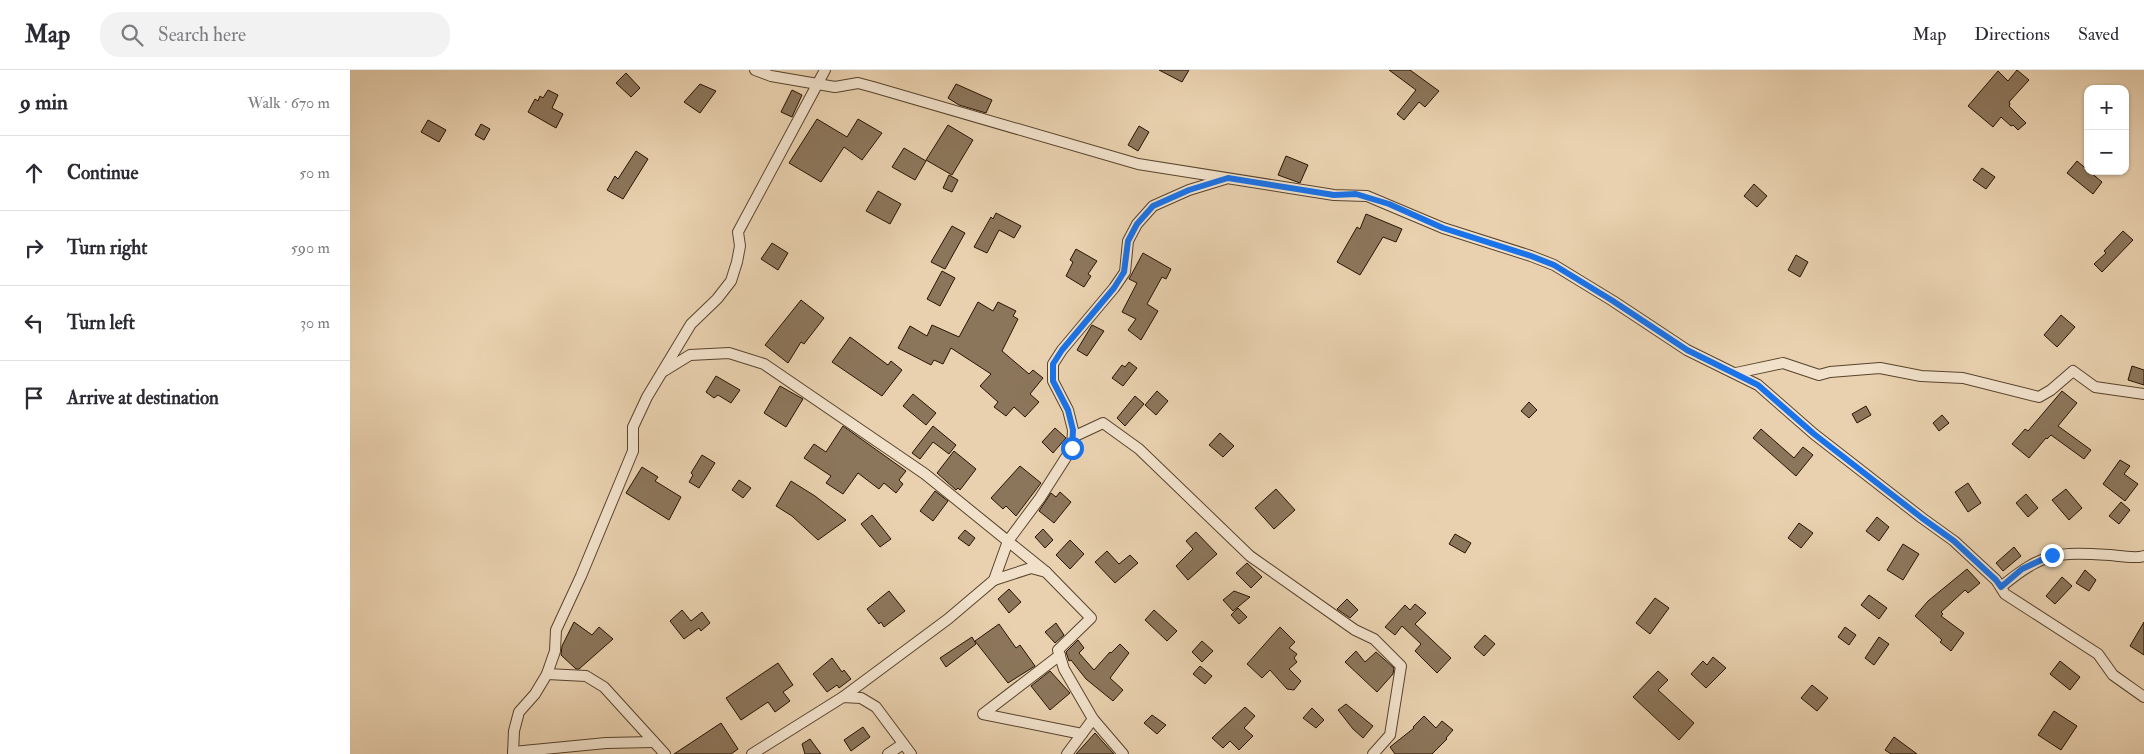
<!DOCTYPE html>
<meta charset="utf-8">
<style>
:root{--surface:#fff;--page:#f2f2f3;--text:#2b2b33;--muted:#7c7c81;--line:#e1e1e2}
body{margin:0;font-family:"IM FELL Double Pica",serif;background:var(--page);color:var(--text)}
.controls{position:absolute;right:15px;top:15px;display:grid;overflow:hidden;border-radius:10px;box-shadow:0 1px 4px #0004}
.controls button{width:45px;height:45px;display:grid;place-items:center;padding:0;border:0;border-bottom:1px solid var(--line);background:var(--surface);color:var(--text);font:25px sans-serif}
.stop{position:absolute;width:15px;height:15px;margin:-11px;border:4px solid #1a73e8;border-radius:50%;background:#fff}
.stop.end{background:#1a73e8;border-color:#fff;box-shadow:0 1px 5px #0008}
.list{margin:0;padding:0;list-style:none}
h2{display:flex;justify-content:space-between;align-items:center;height:65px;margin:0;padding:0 20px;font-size:21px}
h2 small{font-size:16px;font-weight:400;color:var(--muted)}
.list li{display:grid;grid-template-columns:32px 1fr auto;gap:15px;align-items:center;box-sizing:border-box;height:75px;padding:0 20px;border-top:1px solid var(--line)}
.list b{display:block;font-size:19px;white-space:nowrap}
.list em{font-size:16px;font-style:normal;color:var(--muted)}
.icon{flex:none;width:28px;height:28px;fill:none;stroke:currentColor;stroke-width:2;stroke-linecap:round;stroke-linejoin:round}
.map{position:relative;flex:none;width:1794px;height:684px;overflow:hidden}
header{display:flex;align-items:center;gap:30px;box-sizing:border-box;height:70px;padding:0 25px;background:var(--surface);border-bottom:1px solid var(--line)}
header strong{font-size:24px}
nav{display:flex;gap:28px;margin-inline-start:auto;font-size:18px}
.search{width:350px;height:45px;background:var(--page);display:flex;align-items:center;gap:12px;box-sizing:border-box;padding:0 18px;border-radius:20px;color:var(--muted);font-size:19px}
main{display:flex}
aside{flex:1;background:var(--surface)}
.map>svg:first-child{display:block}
.building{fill:#8c765b;stroke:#271401}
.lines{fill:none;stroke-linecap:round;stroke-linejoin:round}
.minor-casing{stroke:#58432c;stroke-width:12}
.minor{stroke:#f1e1cb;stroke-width:10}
.route{stroke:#1a73e8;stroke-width:6}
</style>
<header>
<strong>Map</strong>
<div class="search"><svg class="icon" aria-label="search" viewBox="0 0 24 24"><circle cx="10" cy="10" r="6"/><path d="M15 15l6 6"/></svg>Search here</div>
<nav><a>Map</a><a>Directions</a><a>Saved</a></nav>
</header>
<main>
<aside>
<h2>9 min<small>Walk · 670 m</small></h2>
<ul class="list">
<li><svg class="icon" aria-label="ahead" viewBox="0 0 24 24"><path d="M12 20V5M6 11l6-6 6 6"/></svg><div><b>Continue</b></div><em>50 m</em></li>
<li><svg class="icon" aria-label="right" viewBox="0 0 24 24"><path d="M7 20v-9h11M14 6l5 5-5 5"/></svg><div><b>Turn right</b></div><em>590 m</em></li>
<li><svg class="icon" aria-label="left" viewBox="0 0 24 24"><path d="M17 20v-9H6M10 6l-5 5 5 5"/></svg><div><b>Turn left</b></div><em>30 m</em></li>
<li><svg class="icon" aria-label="arrive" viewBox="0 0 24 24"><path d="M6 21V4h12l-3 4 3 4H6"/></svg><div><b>Arrive at destination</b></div></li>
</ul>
</aside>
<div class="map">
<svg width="1794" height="684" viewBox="0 0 1794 684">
<rect width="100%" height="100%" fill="#e9d1af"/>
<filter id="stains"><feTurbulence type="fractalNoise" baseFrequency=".004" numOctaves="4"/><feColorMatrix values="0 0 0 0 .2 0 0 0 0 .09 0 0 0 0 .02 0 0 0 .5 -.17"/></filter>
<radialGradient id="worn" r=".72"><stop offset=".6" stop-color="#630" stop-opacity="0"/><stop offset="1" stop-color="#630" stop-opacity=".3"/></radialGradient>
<!-- building -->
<g class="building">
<polygon points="809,0 839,0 832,12"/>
<polygon points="1039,0 1060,0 1089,21 1075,37 1069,32 1054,50 1047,44 1066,20"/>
<polygon points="1667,0 1679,10 1659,32 1660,34 1659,36 1676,53 1668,60 1663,55 1661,56 1651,47 1643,57 1618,36 1648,1 1658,11"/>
<polygon points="276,3 290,18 281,27 266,13"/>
<polygon points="350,14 366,21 350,43 334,32"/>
<polygon points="606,14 642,30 636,43 609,35 598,28"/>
<polygon points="198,20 208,25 202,38 213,44 206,58 178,42 185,29 188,31 190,26 193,28"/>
<polygon points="442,20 452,25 442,47 431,42"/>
<polygon points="467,49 497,67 508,49 532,63 512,90 494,77 471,112 439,93"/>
<polygon points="78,50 96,60 89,72 71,62"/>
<polygon points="131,54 140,59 134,70 125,65"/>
<polygon points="598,55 623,70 602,105 576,90"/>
<polygon points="789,56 799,62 788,81 778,75"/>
<polygon points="554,78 576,91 565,110 542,97"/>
<polygon points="286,81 298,89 273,129 257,120 265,106 268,109"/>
<polygon points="936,86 958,95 950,113 928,105"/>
<polygon points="1727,91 1752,112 1743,124 1717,103"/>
<polygon points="1632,98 1645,107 1636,119 1623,110"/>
<polygon points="599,105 608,110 602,122 593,118"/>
<polygon points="1404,114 1417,126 1407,137 1394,126"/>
<polygon points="528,121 551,134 540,154 516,141"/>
<polygon points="646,143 671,156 664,168 649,160 637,183 624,177 641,147 643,149"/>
<polygon points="1016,144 1052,159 1046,172 1033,167 1010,205 987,192 1007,157 1010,159"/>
<polygon points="602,156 615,163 595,199 581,192"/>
<polygon points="1773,161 1783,170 1752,202 1744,194 1756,183 1754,181"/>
<polygon points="422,173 438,183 428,200 411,189"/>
<polygon points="726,179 747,191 738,204 741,206 734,217 716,206 723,192 720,190"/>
<polygon points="793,183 821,199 816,209 812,207 797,234 808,241 791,270 778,260 786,249 772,242 787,213 779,209"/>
<polygon points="1446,185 1458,192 1450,207 1438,200"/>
<polygon points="592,201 605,208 590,236 577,229"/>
<polygon points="451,230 474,248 454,274 451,272 438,293 415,275"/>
<polygon points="628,232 643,241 648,232 666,241 663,246 668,249 652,281 679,304 683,300 693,308 680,324 689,332 675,347 664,337 656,346 644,337 648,332 630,316 641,304 601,278 593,294 584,290 581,295 548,278 560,256 577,266 582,255 609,267"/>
<polygon points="1711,245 1725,257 1707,277 1694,265"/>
<polygon points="742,255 754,261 737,286 727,280"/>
<polygon points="500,267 538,295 541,291 552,300 532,326 482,292"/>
<polygon points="779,292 787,298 773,316 762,308 772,295 775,297"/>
<polygon points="1782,296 1794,300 1794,315 1778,310"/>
<polygon points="366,306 390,320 381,333 368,325 364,328 356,322"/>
<polygon points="430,316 453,329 436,357 414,343"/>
<polygon points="807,321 818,331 806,345 795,335"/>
<polygon points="1712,321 1727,333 1708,356 1741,380 1734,389 1701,365 1697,369 1696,368 1679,388 1662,374 1675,359 1678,361"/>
<polygon points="563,324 586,343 576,355 553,336"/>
<polygon points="785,326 794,334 775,356 767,348"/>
<polygon points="1179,332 1187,340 1179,348 1171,341"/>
<polygon points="1516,336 1521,345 1507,353 1502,344"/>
<polygon points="1592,345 1599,353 1589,361 1583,353"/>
<polygon points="493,356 556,401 549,410 553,414 546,423 534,413 529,419 508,403 493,424 476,413 481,406 454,388 464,374 476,382"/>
<polygon points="583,356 606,375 599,384 583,372 570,389 562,383"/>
<polygon points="705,358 716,368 703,383 692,372"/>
<polygon points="1411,359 1444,388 1453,377 1463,385 1446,406 1403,368"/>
<polygon points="870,363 884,376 873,387 859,375"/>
<polygon points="604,381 626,399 610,420 608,418 606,420 587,403"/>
<polygon points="352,385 365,393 349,418 339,412 343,405 341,403"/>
<polygon points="1770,390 1780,396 1774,404 1788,414 1775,431 1753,414"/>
<polygon points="670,396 691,413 666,446 656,436 653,439 641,428"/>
<polygon points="292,397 308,407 305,411 331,427 319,450 276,423"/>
<polygon points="389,410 401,418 393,428 382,420"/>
<polygon points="441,411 465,426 496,450 468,470 442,446 426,436"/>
<polygon points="1618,413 1631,433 1618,442 1605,422"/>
<polygon points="926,419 945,440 924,459 905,438"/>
<polygon points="1716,419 1732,438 1719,450 1702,430"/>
<polygon points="585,421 598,431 583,451 570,441"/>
<polygon points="710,422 721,432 704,453 689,441 701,423 706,427"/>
<polygon points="1676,424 1688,438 1678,447 1666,433"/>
<polygon points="1771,432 1780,440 1769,454 1759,446"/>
<polygon points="522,445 541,469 530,477 511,454"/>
<polygon points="1527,447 1539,457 1529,471 1516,461"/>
<polygon points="1449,453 1463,463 1451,478 1438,468"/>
<polygon points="693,459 703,470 695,478 685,467"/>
<polygon points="615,460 625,468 619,476 608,468"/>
<polygon points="846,462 867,484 838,510 826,496 843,479 836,471"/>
<polygon points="1105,464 1121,473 1115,483 1099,474"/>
<polygon points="720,470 734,484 720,499 706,485"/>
<polygon points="1553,474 1569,484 1553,510 1537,500"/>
<polygon points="1664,477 1671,486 1653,501 1646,493"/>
<polygon points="757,481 769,494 780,485 788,493 765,513 745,492"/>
<polygon points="897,493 912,507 901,518 886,503"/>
<polygon points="1617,499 1630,513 1618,523 1615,520 1591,542 1593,544 1591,546 1614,563 1601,581 1590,572 1592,570 1565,546 1578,531"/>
<polygon points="1735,500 1746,510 1739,521 1726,513"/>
<polygon points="1712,507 1722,516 1705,534 1696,526"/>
<polygon points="659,519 671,532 659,543 648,529"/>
<polygon points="539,521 555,541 534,557 531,552 529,554 517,539"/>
<polygon points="884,521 900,527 883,541 873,530"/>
<polygon points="1519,525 1537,538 1529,549 1511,535"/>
<polygon points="1305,528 1319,538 1300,564 1286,553"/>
<polygon points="997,529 1008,540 1000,548 987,539"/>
<polygon points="1065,534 1076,543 1065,554 1101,588 1087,603 1065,581 1071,574 1052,556 1045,565 1035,557 1055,535 1060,540"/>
<polygon points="888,538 897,547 889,554 881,545"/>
<polygon points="332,540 341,551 352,542 360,553 351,561 349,558 334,569 320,551"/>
<polygon points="804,540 827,561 817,571 795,550"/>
<polygon points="224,552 242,565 249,557 263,569 229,599 226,599 211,585 212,576"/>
<polygon points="1794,552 1794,585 1780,576"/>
<polygon points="706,553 714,565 705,573 695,562"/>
<polygon points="649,554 666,578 670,575 685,596 658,613 625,571"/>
<polygon points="930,557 945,572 939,578 947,584 944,588 947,592 939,599 951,611 944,620 937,619 920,600 912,608 897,594"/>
<polygon points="1495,557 1506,565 1499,575 1488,567"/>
<polygon points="1135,565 1145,574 1134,586 1124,577"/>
<polygon points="622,567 626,574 596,597 590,588"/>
<polygon points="1529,567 1539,574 1524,595 1515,588"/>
<polygon points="728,570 734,578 729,583 744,600 760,582 761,583 770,574 779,583 760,608 773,620 763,631 736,609 721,590 719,591 716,582"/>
<polygon points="852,571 863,581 852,592 842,582"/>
<polygon points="1006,581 1015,592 1026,582 1044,598 1043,604 1027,622 995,592"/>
<polygon points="1363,587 1376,598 1356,618 1341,604 1353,591 1357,595"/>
<polygon points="482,588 492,602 494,600 501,609 489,618 487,615 477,622 463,604"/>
<polygon points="1710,591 1730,607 1720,620 1700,604"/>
<polygon points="428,593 443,615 433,622 440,631 425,642 418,632 391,650 376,628"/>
<polygon points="850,596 862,606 855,614 843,604"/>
<polygon points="700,601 720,623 700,640 681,616"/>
<polygon points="1308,601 1318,610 1308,620 1344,653 1329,670 1283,627"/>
<polygon points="1462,615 1478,628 1467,641 1451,628"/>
<polygon points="996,634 1023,656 1013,668 1003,659 988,640"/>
<polygon points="895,637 905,646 894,658 903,666 889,680 880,671 873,678 862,668"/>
<polygon points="962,638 974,650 966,658 953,648"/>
<polygon points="1704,641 1727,656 1711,680 1688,665"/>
<polygon points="802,645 816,655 807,664 794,653"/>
<polygon points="1074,646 1086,658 1092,651 1103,660 1096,668 1097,669 1082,684 1045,684 1040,677 1064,658 1063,657"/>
<polygon points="371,653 388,679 381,684 324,684"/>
<polygon points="513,657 520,667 501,681 494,670"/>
<polygon points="745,663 753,672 764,684 726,684"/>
<polygon points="1544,667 1567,684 1541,684 1535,680"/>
<polygon points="460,669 471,684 455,684 452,674"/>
</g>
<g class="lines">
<defs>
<g id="minor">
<polyline points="405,0 421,6 485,17 508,13 523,17 788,94 984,125 1017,126 1093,158 1181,186 1204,195 1263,231 1337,280 1408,315 1464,364 1572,448 1604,471 1646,510 1655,524 1748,584 1763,605 1794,627"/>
<polyline points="314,301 340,285 379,283 414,294 575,404 696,502"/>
<polyline points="1386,303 1433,293 1469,305 1480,302 1530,298 1571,306 1613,308 1689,327 1701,320 1723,301 1745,317 1794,324"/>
<polyline points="723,367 753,353 789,379 900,486 1005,560 1024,569 1051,596 1040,665 1023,684"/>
<polyline points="644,510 681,498 696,502 741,548 708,580 714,599 743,649"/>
<path d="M1651 517C1693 482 1707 482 1760 485 1770 486 1786 489 1794 486"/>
<polyline points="710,585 633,644 732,664"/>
<polyline points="197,604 236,606 254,617 315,684"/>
<polyline points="493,627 598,549 644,510 658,471 690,428 722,378 723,360 718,340 703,311 703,294 712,280 764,218 775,202 778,171 787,154 803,136 839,120 875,109"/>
<polyline points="163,682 256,673 304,672"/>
<polyline points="163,684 164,661 169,642 185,624 197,604 205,581 206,560 231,506 283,381 283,357 297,327 341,254 367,229 381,211 387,192 390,176 388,162 475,0"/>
<polyline points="402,684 493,627 511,628 526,637 561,684"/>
<polyline points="538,684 553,674"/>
<polyline points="717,684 743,649 773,684"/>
</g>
</defs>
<!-- minor casing -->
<use href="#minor" class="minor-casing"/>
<!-- minor -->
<use href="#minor" class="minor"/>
</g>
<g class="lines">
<!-- route -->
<polyline class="route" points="722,378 723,360 718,340 703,311 703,294 712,280 764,218 774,202 778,171 787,154 803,136 839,120 878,108 984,125 1006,124 1039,134 1093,158 1181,186 1204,195 1263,231 1337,280 1408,315 1464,364 1572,448 1604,471 1646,510 1651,517 1672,499 1702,485"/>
</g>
<rect width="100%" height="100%" filter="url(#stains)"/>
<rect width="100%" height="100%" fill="url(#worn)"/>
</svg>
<div class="controls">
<button>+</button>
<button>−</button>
</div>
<div class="stop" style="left:722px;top:378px"></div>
<div class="stop end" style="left:1702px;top:485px"></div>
</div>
</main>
